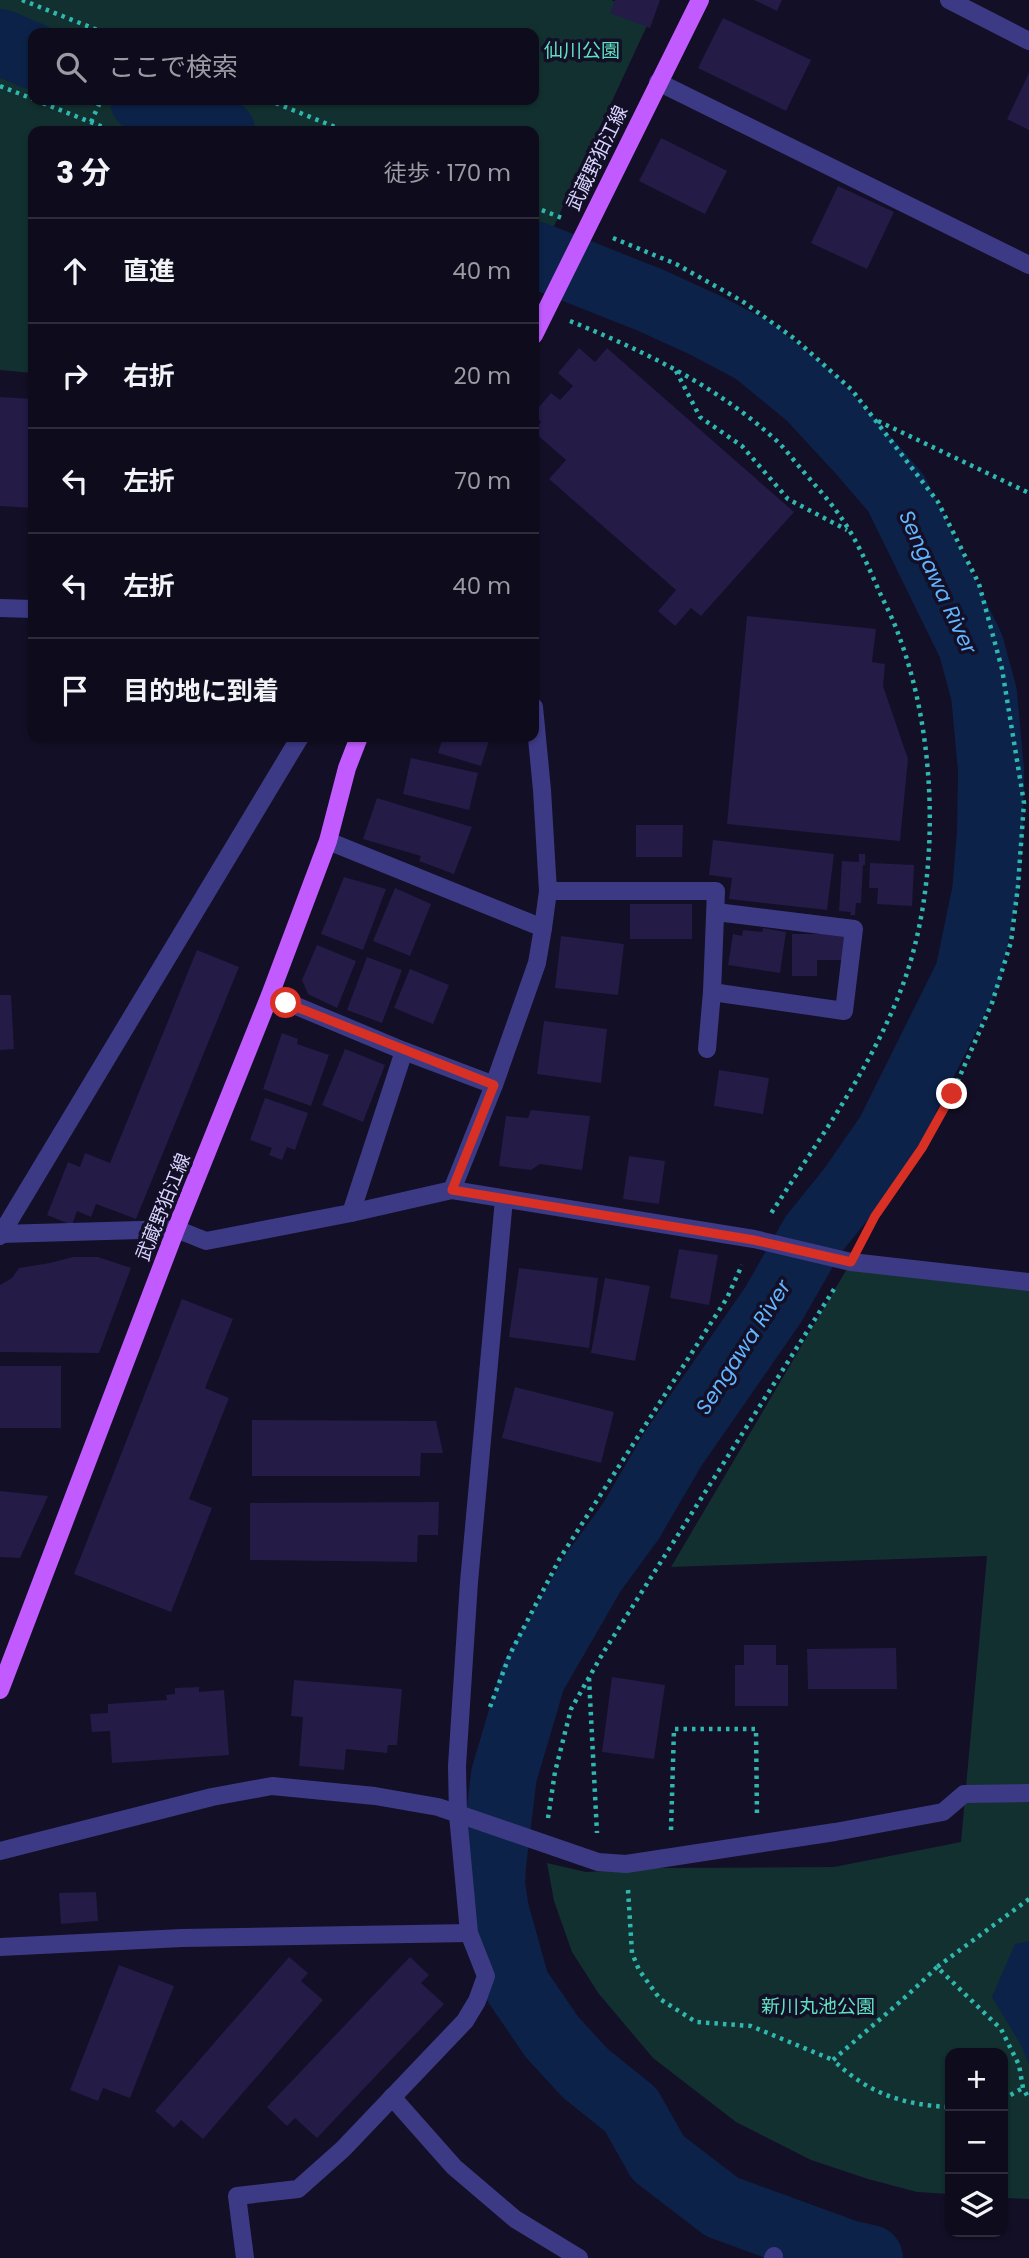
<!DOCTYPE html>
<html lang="ja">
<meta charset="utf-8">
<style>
:root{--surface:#0e0b1c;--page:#1c1929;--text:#f1f3f6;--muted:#9b9ba3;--line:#2e2b3b}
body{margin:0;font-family:Poppins,"Noto Sans JP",sans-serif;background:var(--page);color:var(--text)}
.controls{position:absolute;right:21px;bottom:21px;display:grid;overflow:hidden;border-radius:14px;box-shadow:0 2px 5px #0004}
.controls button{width:63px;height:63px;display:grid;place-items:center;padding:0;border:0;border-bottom:2px solid var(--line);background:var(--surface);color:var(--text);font:35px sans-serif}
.stop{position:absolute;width:21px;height:21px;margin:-16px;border:5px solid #d93025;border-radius:50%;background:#fff}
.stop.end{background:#d93025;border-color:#fff;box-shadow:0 2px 7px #0008}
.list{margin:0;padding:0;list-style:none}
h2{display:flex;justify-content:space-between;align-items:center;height:91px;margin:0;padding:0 28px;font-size:30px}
h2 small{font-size:23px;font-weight:400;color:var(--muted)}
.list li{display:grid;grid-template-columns:46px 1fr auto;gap:21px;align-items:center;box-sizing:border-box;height:105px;padding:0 28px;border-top:2px solid var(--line)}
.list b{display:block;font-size:26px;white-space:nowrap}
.list em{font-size:23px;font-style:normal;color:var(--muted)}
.icon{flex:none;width:38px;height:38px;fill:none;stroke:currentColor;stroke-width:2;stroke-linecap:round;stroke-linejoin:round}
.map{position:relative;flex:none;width:1029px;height:2258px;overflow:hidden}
.search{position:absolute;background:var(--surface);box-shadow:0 2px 5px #0004;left:28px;top:28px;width:511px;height:77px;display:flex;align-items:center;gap:18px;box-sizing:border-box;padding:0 24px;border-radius:14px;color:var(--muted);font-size:26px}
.panel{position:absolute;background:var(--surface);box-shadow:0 2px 5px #0004;left:28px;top:126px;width:511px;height:616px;border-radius:14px}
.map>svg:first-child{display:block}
.green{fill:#12302f;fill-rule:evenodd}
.water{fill:#0c2248}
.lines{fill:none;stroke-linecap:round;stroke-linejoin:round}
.river{stroke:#0c2248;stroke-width:66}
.building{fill:#241b47}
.path{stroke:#2fb8b0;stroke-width:4.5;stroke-dasharray:3.5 5;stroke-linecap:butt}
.minor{stroke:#3d3a85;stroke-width:18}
.major{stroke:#c25bff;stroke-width:18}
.route{stroke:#d93025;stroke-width:9}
.labels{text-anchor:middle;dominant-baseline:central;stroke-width:7;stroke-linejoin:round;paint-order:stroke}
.park-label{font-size:19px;fill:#5fe0c0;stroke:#130f26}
.street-label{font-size:19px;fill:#d9d4ff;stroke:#130f26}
.water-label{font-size:21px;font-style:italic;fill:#62b6ff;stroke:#130f26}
</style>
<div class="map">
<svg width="1029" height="2258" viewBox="0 0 1029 2258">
<rect width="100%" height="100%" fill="#130f26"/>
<!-- green -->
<g class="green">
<path d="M0 0H611L652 15 534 269V131H33V373L0 370ZM33 33H534V100H33Z"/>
<polygon points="851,1262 1029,1282 1029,2199 1003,2198 1003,2053 950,2053 950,2194 917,2192 868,2179 811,2160 736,2122 653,2058 599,1994 572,1952 554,1901 547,1863 586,1872 655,1868 834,1867 961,1842 987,1556 671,1567"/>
</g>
<!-- water -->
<polygon class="water" points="1029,1941 1029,2065 1021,2045 992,1997 1015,1944"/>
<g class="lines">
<!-- river -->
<g class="river">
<polyline points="0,42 33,56"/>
<polyline points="143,100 222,131"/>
<polyline points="534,254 650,300 707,326 754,351 810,397 858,449 896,493 971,646 984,694 991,770 990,833 985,892 968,974 889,1133 851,1188 813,1235 773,1305 673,1449 631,1521 593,1573 533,1677 504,1775 493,1865 492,1884 496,1911 517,1986 552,2037 585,2073 631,2110 658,2158 722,2207 848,2253 870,2258"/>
</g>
</g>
<!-- building -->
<g class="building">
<polygon points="615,0 660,0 650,28 610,13"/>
<polygon points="754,0 782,0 777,11"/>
<polygon points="723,18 811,60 786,111 698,68"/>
<polygon points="1029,73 1029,130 1007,119"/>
<polygon points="661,138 727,171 705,214 639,181"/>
<polygon points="838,186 894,212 867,269 811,243"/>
<polygon points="579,348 595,362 607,348 794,512 701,616 691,608 675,626 658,611 676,590 549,479 566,460 534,432 541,422 534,416 534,413 551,393 560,400 573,386 558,373"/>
<polygon points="0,397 33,399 33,508 0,506"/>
<polygon points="747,616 876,629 872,662 885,664 883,686 908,759 900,841 727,824"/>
<polygon points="443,737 490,737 481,766 438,753"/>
<polygon points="411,758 478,773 469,810 403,794"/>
<polygon points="377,798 472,827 454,874 419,861 421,856 363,839"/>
<polygon points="636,825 683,825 682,857 636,857"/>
<polygon points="713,840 834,854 827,910 729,899 732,878 709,875"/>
<polygon points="859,854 865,854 865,865 863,865 861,903 856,903 855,915 850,915 851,912 839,911 842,861 859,862"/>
<polygon points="870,863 914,865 912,906 877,904 878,888 869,888"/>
<polygon points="344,877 386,889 363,950 321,934"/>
<polygon points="395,888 431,904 410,956 373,941"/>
<rect x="630" y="904" width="62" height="35"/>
<polygon points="763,928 786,932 780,973 728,965 733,934 742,936 743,930 762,932"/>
<polygon points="792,934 845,934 844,960 817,960 817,976 792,976"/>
<polygon points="561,936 624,944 618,995 555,988"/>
<polygon points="317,945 356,961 337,1008 308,994 302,980"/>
<polygon points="197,950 239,967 136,1219 96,1204 91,1217 77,1211 72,1225 47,1215 68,1162 80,1167 85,1153 110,1163"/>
<polygon points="367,957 402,970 382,1023 347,1010"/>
<polygon points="410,969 449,985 433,1024 394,1008"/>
<polygon points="0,995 11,995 14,1049 0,1050"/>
<polygon points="544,1021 607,1029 601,1083 537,1074"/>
<polygon points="282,1033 298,1039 297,1044 329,1055 311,1106 263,1089"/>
<polygon points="345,1049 385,1065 363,1122 322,1105"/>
<polygon points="719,1070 769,1078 763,1114 714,1106"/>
<polygon points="265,1098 308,1113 295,1150 287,1147 282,1160 269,1155 272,1148 250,1140"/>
<polygon points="531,1110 590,1116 582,1170 540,1164 531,1170 499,1166 506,1116 528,1118"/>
<polygon points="629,1156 665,1161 659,1204 623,1199"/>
<polygon points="679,1249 718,1255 709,1305 670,1298"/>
<polygon points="73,1257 98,1257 131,1268 99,1353 0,1352 0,1285 12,1278 19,1268 50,1263"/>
<polygon points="519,1268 598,1278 589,1348 509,1337"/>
<polygon points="605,1278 650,1286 635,1361 591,1353"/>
<polygon points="182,1299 233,1319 205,1388 229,1398 189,1499 212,1508 171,1612 74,1574"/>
<rect x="0" y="1366" width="61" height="62"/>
<polygon points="515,1387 614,1412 601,1463 502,1438"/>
<polygon points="252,1420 436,1421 443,1453 421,1453 420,1476 252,1476"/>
<polygon points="0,1491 48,1496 20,1558 0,1557"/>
<polygon points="439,1502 438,1535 418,1535 417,1562 250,1560 250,1503"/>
<polygon points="744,1645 776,1645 776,1665 788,1665 788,1706 735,1706 735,1665 744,1665"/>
<polygon points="896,1648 897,1689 808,1689 807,1649"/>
<polygon points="612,1677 665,1685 654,1759 602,1752"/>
<polygon points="294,1680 402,1689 397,1745 388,1745 387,1753 346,1749 344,1770 299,1766 303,1717 291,1716"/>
<polygon points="199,1687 199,1692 224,1690 229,1755 112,1763 110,1731 92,1732 90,1714 108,1713 108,1704 167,1700 166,1695 175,1694 175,1688"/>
<polygon points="96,1892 98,1921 61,1924 59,1893"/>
<polygon points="289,1957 308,1973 301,1981 323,2000 203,2139 181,2120 174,2128 155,2111"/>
<polygon points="410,1957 429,1975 421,1983 444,2004 317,2138 295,2118 287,2126 267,2107"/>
<polygon points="119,1965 174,1986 130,2098 103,2088 98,2101 70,2090"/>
</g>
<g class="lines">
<!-- path -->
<g class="path">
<polyline points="22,0 105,33"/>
<polyline points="0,86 33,99"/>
<polyline points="35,100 113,131"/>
<polyline points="268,100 345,131"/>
<polyline points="91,122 101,100"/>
<polyline points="534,207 562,218"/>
<polyline points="613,238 676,264 742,301 795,339 852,390 938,502 979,584 1002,669 1024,803 1018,886 1011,942 992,1003 952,1094 922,1148 875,1216 865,1236"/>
<path d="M570 321C644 351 719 387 778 442 787 451 795 462 803 471 814 484 825 496 835 509 854 534 867 563 879 591 886 606 894 621 899 636 938 740 941 883 902 987 871 1069 817 1142 770 1215"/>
<polyline points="676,371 700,417 742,446 788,499 847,530"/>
<polyline points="878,421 1029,493"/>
<polyline points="589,1678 597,1833"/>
<polyline points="490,1707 510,1654 560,1558 727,1298 742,1265"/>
<polyline points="548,1818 555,1772 571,1709 603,1653 836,1286"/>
<polyline points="671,1830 674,1729 756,1729 757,1817"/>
<polyline points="628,1890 632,1953 639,1970 660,1999 696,2022 751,2026 833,2060"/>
<polyline points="1029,1899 937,1967 1001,2029 1019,2065 1023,2088 1029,2099"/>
<path d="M937 1967C904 2000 868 2029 833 2060 868 2093 902 2105 950 2107"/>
<polyline points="1003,2099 1023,2088"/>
</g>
<!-- minor -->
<g class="minor">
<polyline points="949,0 1029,41"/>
<polyline points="658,82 1029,265"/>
<polyline points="0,608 33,609"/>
<polyline points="328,841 543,928"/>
<polyline points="548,891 716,891 712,992 707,1049"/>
<polyline points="712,992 844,1011 854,929 716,912"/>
<polyline points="270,995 404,1051 494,1085"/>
<polyline points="452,1190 494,1085 537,963 543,928 548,891 542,790 534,707"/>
<polyline points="351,1213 404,1051"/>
<polyline points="0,1234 176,1229 206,1241 351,1213 452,1190 754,1239 851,1262 1029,1282"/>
<polyline points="0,1236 300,737"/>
<polyline points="0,1851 212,1797 272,1786 375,1796 438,1807 598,1862 626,1864 835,1832 943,1812 964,1794 1029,1793"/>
<polyline points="0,1947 182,1938 469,1933"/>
<polyline points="392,2097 454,2167 515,2219 579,2258"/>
<polyline points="245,2258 237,2196 298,2189 343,2149 465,2021 477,2001 486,1976 469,1933 458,1815 457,1766 469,1582 504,1199"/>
<polyline points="773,2258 774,2256"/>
</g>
<!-- major -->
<g class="major">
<polyline points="534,335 700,0"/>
<polyline points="0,1690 176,1229 270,995 328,841 347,768 359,737"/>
</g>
</g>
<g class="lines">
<!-- route -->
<polyline class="route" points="286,1003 494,1085 452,1190 754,1240 851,1262 875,1216 922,1148 952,1094"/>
</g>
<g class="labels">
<!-- park labels -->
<g class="park-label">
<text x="582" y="50">仙川公園</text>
<text x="818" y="2006">新川丸池公園</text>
</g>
<!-- street labels -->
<g class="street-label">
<text transform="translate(597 158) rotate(-64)">武蔵野狛江線</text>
<text transform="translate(163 1207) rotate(-68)">武蔵野狛江線</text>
</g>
<!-- water labels -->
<g class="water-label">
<text transform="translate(938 582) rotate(65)">Sengawa River</text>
<text transform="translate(743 1347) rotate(-57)">Sengawa River</text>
</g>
</g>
</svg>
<div class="controls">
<button>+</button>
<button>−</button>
<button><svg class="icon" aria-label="layers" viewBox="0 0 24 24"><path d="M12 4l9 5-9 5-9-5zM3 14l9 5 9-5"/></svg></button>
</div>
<div class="stop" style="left:286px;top:1003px"></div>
<div class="stop end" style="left:952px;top:1094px"></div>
<div class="search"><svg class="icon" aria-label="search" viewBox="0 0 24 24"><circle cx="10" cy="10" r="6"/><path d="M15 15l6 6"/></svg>ここで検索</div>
<section class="panel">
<h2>3 分<small>徒歩 · 170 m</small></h2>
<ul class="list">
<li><svg class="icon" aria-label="ahead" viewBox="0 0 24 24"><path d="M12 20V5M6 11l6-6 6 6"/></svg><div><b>直進</b></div><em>40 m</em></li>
<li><svg class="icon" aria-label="right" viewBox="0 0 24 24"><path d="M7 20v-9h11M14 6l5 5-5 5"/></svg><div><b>右折</b></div><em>20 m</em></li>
<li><svg class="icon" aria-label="left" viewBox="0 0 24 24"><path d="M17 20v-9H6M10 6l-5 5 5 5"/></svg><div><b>左折</b></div><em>70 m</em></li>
<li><svg class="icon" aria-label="left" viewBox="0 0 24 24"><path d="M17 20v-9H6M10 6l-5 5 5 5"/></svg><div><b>左折</b></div><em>40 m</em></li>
<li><svg class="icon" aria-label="arrive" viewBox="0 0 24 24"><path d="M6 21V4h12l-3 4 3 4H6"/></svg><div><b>目的地に到着</b></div></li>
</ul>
</section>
</div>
